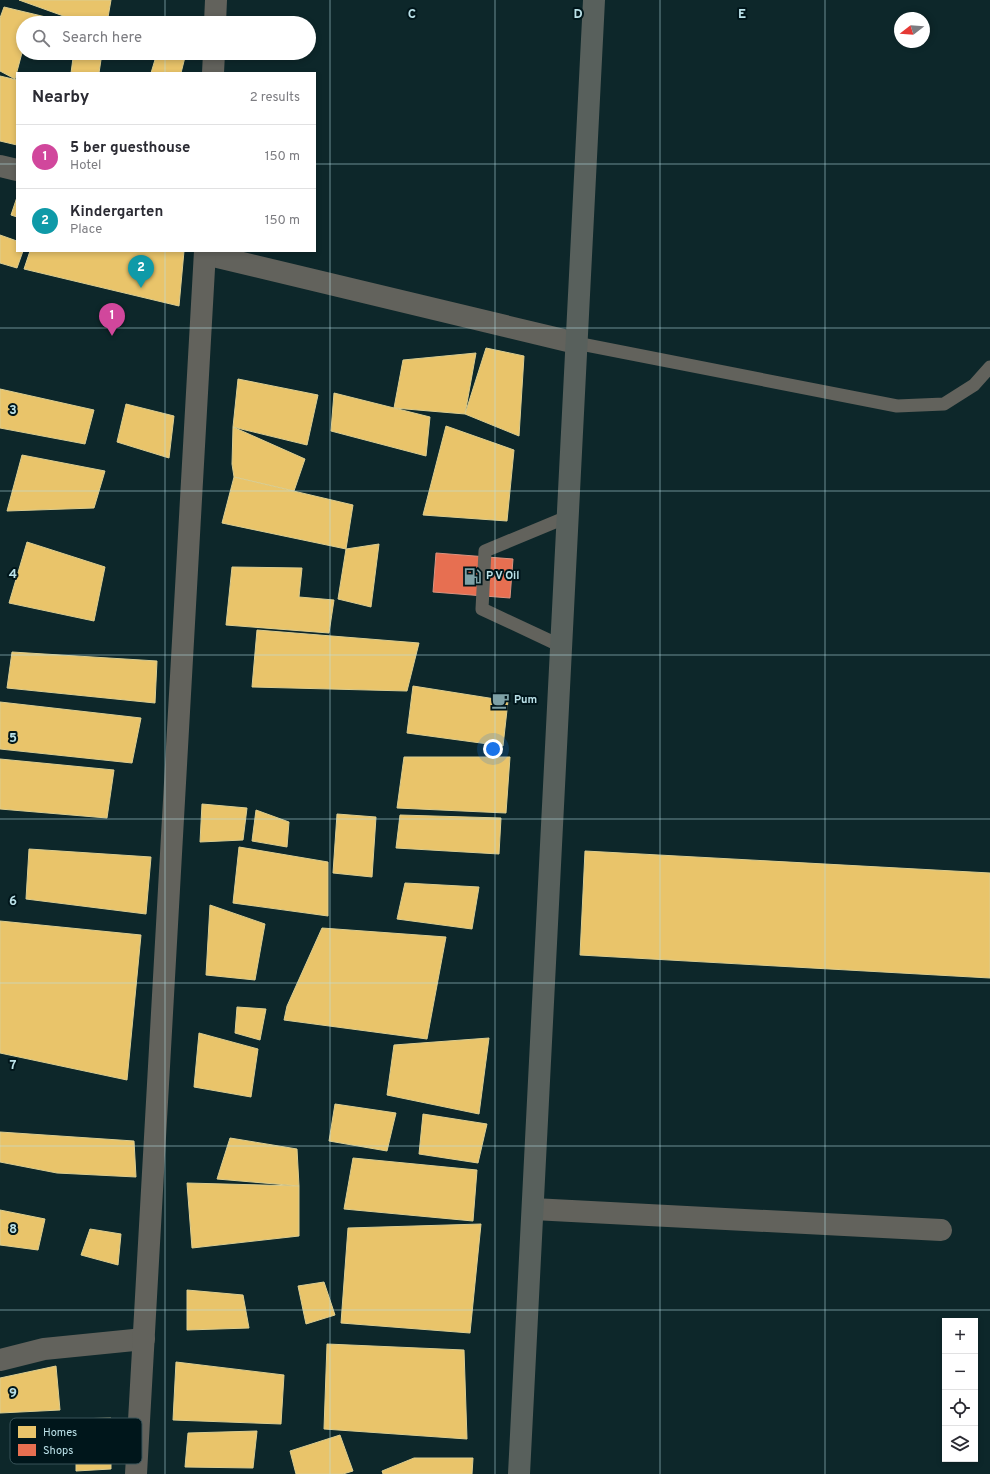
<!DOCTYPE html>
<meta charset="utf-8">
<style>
:root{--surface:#fff;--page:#f2f2f3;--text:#2b2b33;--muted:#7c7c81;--line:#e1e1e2;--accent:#d93025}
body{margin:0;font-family:Overpass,sans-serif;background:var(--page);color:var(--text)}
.controls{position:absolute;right:12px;bottom:12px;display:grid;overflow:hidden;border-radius:0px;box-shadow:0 2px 6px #0003}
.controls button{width:36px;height:36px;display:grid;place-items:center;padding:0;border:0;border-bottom:1px solid var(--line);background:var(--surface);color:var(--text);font:20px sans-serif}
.compass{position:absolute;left:894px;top:12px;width:36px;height:36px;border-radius:50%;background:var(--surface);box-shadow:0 2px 6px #0003;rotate:253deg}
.you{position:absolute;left:493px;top:749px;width:14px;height:14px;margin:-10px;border:3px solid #fff;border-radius:50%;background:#1a73e8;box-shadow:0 0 0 6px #1a73e833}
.badge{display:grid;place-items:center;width:26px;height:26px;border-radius:50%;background:var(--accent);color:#fff;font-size:13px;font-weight:700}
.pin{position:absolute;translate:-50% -33px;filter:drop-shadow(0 1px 2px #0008)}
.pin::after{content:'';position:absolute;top:21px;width:14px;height:12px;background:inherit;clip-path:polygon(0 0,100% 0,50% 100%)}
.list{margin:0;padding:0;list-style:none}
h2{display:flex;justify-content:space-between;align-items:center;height:52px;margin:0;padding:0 16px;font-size:17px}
h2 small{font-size:13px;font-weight:400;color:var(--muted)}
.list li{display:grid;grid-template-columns:26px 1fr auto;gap:12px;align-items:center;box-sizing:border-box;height:64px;padding:0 16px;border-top:1px solid var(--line)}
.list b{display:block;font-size:15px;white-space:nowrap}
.list p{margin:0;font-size:13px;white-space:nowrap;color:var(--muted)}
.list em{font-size:13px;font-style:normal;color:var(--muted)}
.icon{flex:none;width:22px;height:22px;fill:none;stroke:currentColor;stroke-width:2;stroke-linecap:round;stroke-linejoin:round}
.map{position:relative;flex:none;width:990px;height:1474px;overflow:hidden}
.search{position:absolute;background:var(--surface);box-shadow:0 2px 6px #0003;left:16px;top:16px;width:300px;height:44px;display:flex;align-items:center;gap:10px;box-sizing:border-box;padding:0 14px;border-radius:22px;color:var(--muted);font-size:15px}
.panel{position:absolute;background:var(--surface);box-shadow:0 2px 6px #0003;left:16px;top:72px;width:300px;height:180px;border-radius:0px}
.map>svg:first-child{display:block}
.homes{fill:#e9c46a;stroke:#dbcd90}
.shops{fill:#e76f51;stroke:#da927f}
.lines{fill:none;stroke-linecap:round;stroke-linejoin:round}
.service{stroke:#62625c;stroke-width:13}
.minor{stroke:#62625c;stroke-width:22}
.trunk{stroke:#58605c;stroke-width:22}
.grid{fill:none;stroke:#bbe2e9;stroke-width:1;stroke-opacity:0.55}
.labels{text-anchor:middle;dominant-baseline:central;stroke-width:4;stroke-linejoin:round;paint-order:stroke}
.poi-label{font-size:11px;font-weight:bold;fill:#bbe2e9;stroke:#00161b;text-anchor:start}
.key{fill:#00161b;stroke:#385359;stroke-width:1}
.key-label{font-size:11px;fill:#bbe2e9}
.grid-label{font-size:13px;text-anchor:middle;font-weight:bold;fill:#bbe2e9;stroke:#00161b;stroke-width:4;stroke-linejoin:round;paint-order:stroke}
</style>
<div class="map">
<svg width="990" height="1474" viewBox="0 0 990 1474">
<rect width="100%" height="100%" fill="#0d272a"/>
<!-- homes -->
<g class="homes">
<polygon points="19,0 111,0 107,23 83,23"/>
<polygon points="4,7 71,23 23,23 23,49 15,79 0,71 0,18"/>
<polygon points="44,53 102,53 99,73 71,73 73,58"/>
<polygon points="157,53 186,53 181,73 151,73"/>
<polygon points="0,76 17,80 17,145 0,141"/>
<polygon points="17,197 17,217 11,215"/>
<polygon points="0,235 17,241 17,251 23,251 17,268 0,263"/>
<polygon points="30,251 184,251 179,306 24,269"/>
<polygon points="486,348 524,356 519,436 465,414"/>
<polygon points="476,353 465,414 394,408 403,360"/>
<polygon points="238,379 318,395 307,445 233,427"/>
<polygon points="0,389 94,410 85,444 0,428"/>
<polygon points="334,393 430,417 426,456 331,431"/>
<polygon points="126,404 174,416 169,458 117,442"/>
<polygon points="446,426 514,450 507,521 423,515"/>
<polygon points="233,427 305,459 294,491 234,477 232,464"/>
<polygon points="22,455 105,471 94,508 7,511"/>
<polygon points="234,477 353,505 346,549 222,523"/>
<polygon points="27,542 105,567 94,621 9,603"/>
<polygon points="379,544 371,607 338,599 346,549"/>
<polygon points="232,567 302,568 299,597 334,600 329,633 226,625"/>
<polygon points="257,630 419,643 407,691 252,687"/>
<polygon points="12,652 157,661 155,703 7,688"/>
<polygon points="413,686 508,701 503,746 407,733"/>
<polygon points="0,702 141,718 132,763 0,749"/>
<polygon points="404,757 510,757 506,813 397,808"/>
<polygon points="0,759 114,770 107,818 0,809"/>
<polygon points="202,804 247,808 243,840 200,842"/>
<polygon points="256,810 289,822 287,847 252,841"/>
<polygon points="337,814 376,817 372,877 333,873"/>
<polygon points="400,815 501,818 499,854 396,848"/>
<polygon points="239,847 328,862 328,916 233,903"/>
<polygon points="29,849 151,857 146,914 26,899"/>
<polygon points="585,851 990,873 990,978 580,955"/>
<polygon points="405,883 479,887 472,929 397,919"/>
<polygon points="210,905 265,924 255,980 206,975"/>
<polygon points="0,921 141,935 127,1080 0,1053"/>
<polygon points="322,928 446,937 427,1039 284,1020 287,1006"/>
<polygon points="237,1007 266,1009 260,1040 235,1033"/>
<polygon points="199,1033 258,1049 251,1097 194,1087"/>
<polygon points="489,1038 479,1114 387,1095 394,1045"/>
<polygon points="335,1104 396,1113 387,1151 329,1141"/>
<polygon points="423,1114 487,1124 478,1163 419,1154"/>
<polygon points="0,1132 134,1141 136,1177 57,1173 0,1162"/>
<polygon points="230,1138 297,1149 299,1186 217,1179"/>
<polygon points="353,1158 477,1170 473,1221 344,1209"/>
<polygon points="187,1183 299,1186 299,1236 192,1248"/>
<polygon points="0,1210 45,1219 38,1250 0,1245"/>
<polygon points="481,1224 470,1333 341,1323 348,1228"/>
<polygon points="90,1229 121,1234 118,1265 81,1255"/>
<polygon points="324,1282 335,1315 306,1324 298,1286"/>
<polygon points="187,1290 243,1295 249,1328 187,1330"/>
<polygon points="327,1344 464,1350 467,1439 324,1429"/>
<polygon points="176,1362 284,1375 281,1424 173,1420"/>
<polygon points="56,1366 60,1410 0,1413 0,1378"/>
<polygon points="111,1418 111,1469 76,1471 76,1419"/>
<polygon points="257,1431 253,1468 185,1467 188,1433"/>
<polygon points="340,1435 353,1471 343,1474 296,1474 290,1451"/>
<polygon points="414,1458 473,1458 472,1474 383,1474 382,1471"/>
</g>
<!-- shops -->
<polygon class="shops" points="436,553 513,559 510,598 433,592"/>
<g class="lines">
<!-- service -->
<g class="service">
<polyline points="576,343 897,406 944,404 974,385 990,367"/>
<polyline points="561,646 482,609 485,551 567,517"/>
</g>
<!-- minor -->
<g class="minor">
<polyline points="215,23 216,0"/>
<polyline points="213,73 214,53"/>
<polyline points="0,166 17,170"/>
<polyline points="205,254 576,343"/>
<polyline points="533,1209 941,1230"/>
<polyline points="0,1360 44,1349 144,1339"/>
<polyline points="136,1474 205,251"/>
</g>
<!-- trunk -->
<polyline class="trunk" points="519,1474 594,0"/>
</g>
<!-- grid -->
<path class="grid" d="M165 0V23M330 0V1474M495 0V1474M660 0V1474M825 0V1474M165 53V73M0 164H17M315 164H990M165 251V1474M0 328H990M0 491H990M0 655H990M0 819H990M0 983H990M0 1146H990M0 1310H990"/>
<!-- icons -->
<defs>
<symbol id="fuel-bare" viewBox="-9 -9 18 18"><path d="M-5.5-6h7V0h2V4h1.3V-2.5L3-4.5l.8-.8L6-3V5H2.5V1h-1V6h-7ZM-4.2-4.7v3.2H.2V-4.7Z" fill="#7ea1a6" stroke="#00161b" stroke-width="2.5" paint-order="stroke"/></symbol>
<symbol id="cafe-bare" viewBox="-9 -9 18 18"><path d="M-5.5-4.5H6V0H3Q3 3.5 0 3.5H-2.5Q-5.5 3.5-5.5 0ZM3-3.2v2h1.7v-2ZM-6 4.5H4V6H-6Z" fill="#7ea1a6" stroke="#00161b" stroke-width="2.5" paint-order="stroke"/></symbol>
</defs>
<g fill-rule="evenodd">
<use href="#fuel-bare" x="460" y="564" width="25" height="25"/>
<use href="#cafe-bare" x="488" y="688" width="25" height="25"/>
</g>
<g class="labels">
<!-- poi labels -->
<g class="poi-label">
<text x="486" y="576">P V Oil</text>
<text x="514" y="700">Pum</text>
</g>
</g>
<!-- legend -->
<rect x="10" y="1418" width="132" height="46" rx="6" class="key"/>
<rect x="18" y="1426" width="18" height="12" fill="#e9c46a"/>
<rect x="18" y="1444" width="18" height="12" fill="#e76f51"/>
<g class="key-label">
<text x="43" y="1436">Homes</text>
<text x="43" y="1454">Shops</text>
</g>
<g class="grid-label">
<text x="412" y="18">C</text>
<text x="578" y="18">D</text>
<text x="742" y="18">E</text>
<text x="13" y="414">3</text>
<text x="13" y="578">4</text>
<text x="13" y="742">5</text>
<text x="13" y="905">6</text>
<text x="13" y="1069">7</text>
<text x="13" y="1233">8</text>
<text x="13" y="1397">9</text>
</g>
</svg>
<div class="controls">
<button>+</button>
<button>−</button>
<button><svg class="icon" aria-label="locate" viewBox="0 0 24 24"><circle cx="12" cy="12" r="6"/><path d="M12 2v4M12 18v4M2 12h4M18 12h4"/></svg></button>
<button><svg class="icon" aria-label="layers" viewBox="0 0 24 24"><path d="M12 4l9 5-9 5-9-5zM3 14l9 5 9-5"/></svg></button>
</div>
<svg class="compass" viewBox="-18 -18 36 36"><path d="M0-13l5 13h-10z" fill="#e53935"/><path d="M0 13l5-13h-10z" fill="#7c7c81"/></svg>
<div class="you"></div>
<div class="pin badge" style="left:112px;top:336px;background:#d1479c">1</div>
<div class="pin badge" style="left:141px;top:288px;background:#0f9aa8">2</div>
<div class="search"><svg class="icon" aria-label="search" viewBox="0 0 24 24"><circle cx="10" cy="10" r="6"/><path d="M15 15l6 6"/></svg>Search here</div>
<section class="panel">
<h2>Nearby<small>2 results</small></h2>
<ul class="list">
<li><span class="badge" style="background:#d1479c">1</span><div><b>5 ber guesthouse</b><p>Hotel</p></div><em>150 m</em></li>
<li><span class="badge" style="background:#0f9aa8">2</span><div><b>Kindergarten</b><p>Place</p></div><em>150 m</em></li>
</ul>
</section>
</div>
